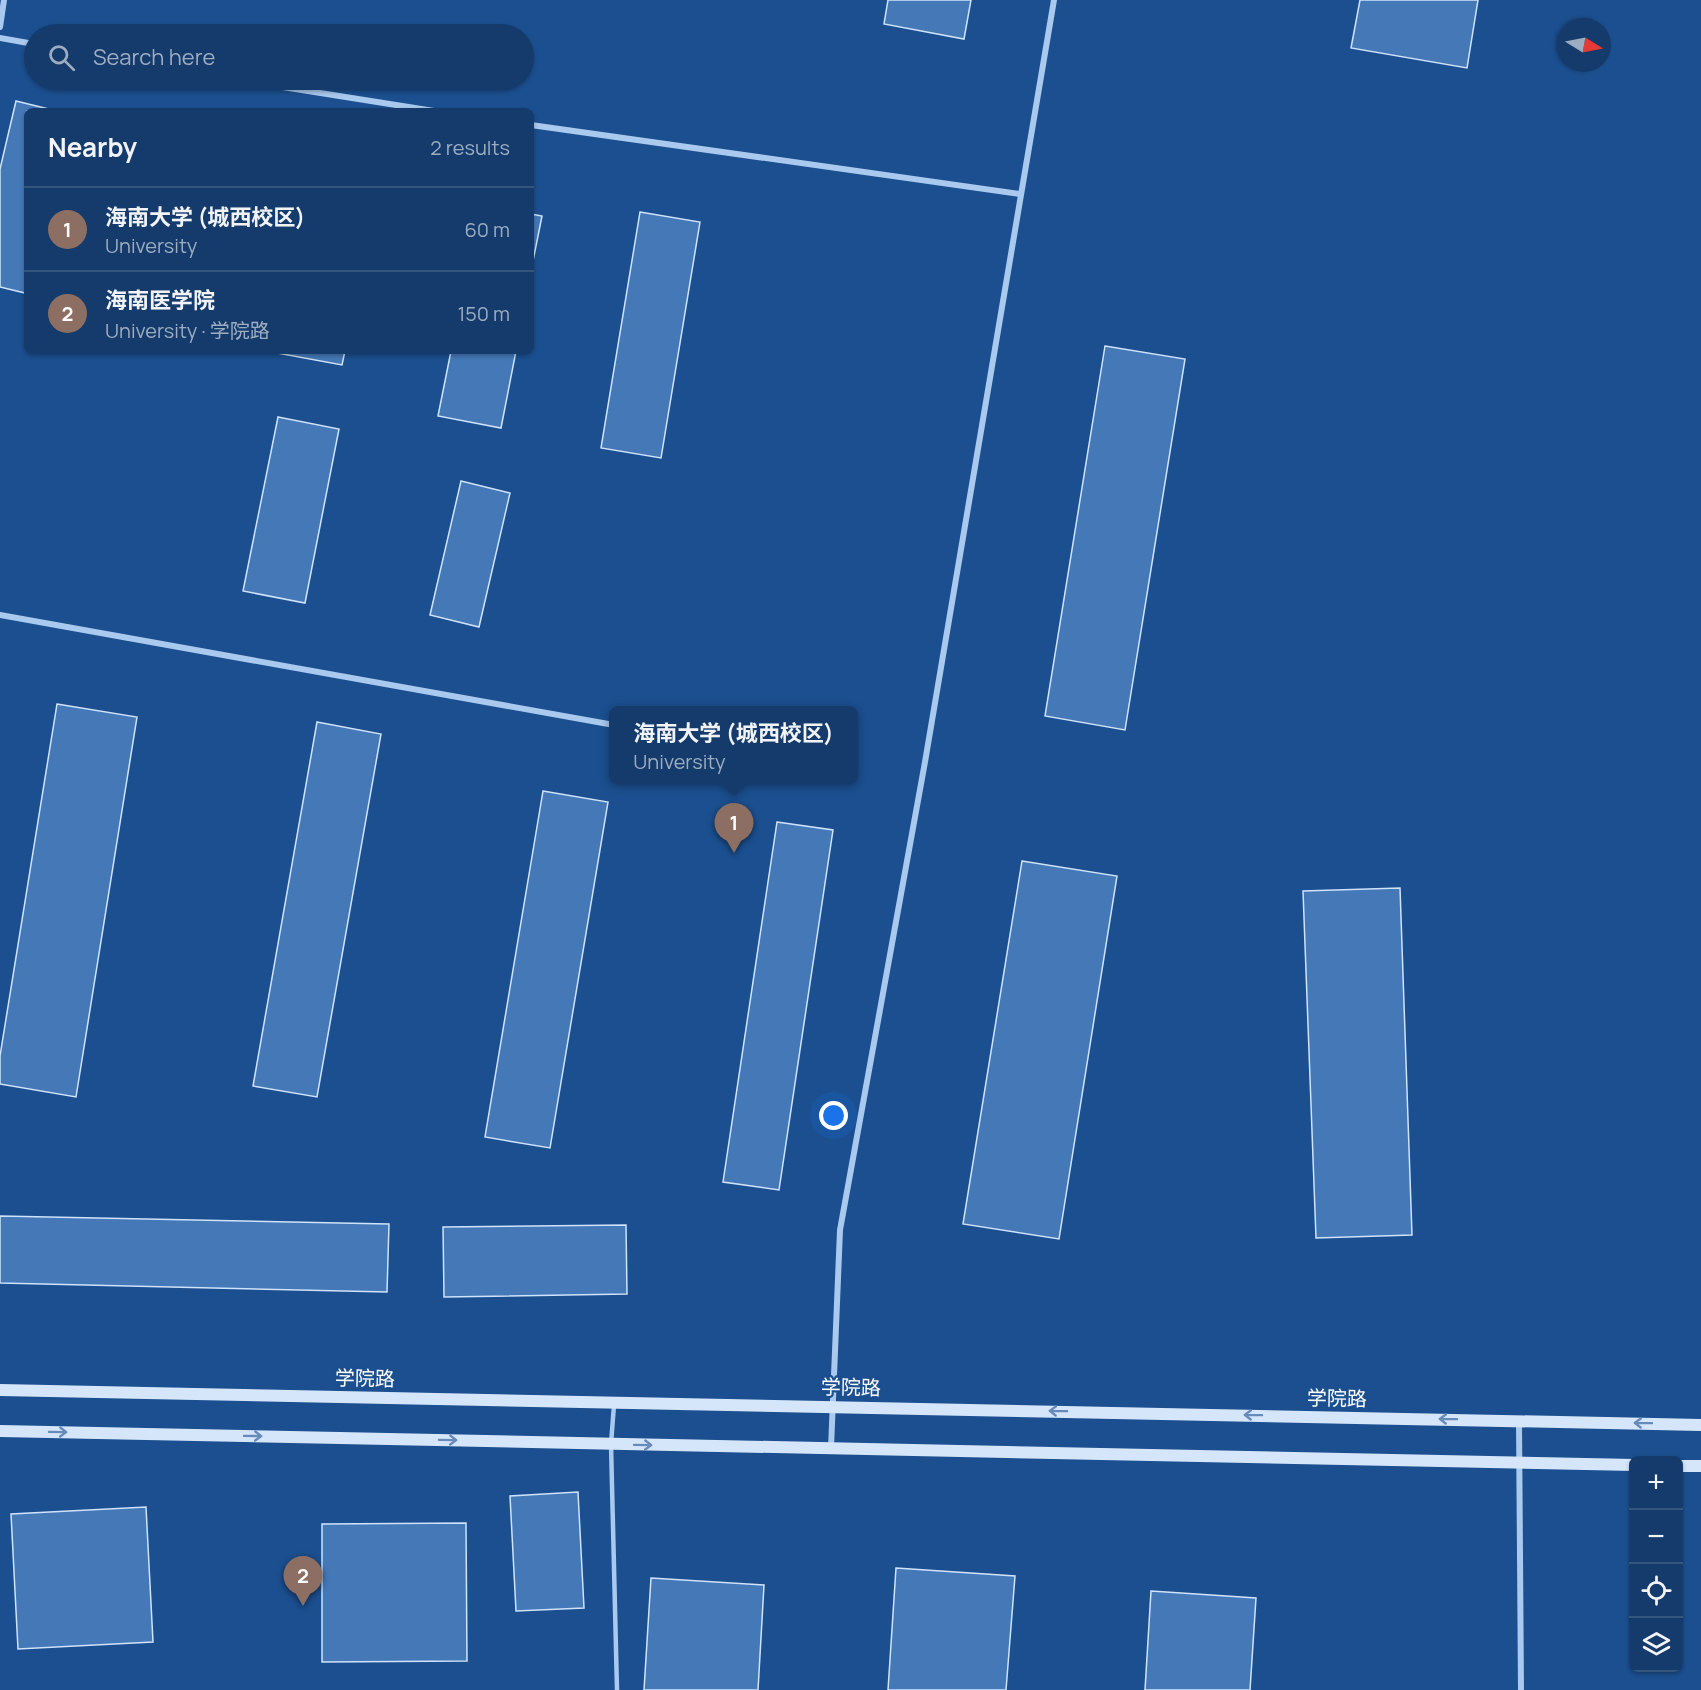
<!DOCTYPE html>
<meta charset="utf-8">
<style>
:root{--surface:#143b6b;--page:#214673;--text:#f1f3f6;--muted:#9dadc1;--line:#33557e;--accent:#8abfa5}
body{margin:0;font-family:Manrope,"Noto Sans SC",sans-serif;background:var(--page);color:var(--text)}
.controls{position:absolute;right:18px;bottom:18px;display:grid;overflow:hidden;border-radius:9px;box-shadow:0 2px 4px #0004}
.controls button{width:54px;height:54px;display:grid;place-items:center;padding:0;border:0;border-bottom:2px solid var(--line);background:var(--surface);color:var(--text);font:30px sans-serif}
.compass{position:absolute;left:1557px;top:18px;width:54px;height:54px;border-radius:50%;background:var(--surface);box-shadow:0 2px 4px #0004;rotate:100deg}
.you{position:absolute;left:834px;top:1116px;width:21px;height:21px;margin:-15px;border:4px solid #fff;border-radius:50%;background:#1a73e8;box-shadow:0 0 0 9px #1a73e833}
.badge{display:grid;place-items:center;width:39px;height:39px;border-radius:50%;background:var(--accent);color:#fff;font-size:20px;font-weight:700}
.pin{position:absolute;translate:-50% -50px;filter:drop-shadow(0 2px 3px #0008)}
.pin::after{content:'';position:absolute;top:32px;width:21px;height:18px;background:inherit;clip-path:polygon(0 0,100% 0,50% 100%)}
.popup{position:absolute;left:609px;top:706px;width:249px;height:78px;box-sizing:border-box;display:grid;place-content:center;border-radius:9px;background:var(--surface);filter:drop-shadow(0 2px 4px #0005);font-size:20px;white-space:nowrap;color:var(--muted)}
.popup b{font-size:22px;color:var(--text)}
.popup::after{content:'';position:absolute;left:50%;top:100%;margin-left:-12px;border:12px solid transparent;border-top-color:var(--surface)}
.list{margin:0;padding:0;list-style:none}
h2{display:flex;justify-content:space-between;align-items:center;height:78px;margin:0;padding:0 24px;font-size:26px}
h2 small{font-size:20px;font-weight:400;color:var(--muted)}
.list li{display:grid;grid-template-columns:39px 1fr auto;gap:18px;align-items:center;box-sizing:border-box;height:84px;padding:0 24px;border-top:2px solid var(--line)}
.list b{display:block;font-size:22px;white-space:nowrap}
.list p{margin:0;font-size:20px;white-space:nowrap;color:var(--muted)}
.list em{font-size:20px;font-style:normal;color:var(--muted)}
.icon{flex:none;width:33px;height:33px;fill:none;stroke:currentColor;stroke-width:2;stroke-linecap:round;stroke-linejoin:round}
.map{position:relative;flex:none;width:1701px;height:1690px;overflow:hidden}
.search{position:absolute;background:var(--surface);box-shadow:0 2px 4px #0004;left:24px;top:24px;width:510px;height:66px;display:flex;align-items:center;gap:15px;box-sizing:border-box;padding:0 21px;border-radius:33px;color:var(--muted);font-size:22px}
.panel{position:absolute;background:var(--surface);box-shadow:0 2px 4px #0004;left:24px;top:108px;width:510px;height:246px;border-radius:9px}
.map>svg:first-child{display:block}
.building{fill:#4478b7;stroke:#cfe3fa;stroke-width:1.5}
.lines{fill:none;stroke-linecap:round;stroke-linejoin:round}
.service{stroke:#a9c9ee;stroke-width:4.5}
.minor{stroke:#a9c9ee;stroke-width:6}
.secondary{stroke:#d6e6fa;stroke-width:12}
.oneway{stroke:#668bba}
.labels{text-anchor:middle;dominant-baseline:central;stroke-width:4.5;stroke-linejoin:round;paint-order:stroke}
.street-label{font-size:20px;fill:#fff;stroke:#1b4f8f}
</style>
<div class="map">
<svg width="1701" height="1690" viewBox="0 0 1701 1690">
<rect width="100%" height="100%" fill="#1b4f8f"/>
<!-- building -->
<g class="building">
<polygon points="888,0 971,0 964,39 884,24"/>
<polygon points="1360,0 1478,0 1467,68 1351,48"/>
<polygon points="16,101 57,111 27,111 27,284 25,293 0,287 0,169"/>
<polygon points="640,212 700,222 661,458 601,448"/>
<polygon points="531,214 542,216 531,271"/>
<polygon points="1105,346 1185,359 1125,730 1045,716"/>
<polygon points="278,351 345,351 342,365 277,353"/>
<polygon points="451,351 516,351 501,428 438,416"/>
<polygon points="278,417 339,429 305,603 243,591"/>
<polygon points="461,481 510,493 479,627 430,615"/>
<polygon points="57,704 137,717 76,1097 0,1084 0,1056"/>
<polygon points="317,722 381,734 317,1097 253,1086"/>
<polygon points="543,791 608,802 550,1148 485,1137"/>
<polygon points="777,822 833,830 779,1190 723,1182"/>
<polygon points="1022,861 1117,876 1059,1239 963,1224"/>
<polygon points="1400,888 1412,1235 1316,1238 1303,891"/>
<polygon points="0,1216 389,1224 387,1292 0,1283"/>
<polygon points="626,1225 627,1294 444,1297 443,1227"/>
<polygon points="578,1492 584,1608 516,1611 510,1496"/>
<polygon points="146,1507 153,1642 18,1649 11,1514"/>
<polygon points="466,1523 467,1661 322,1662 322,1524"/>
<polygon points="896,1568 1015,1576 1006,1690 888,1690"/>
<polygon points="651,1578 764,1585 758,1690 644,1690"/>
<polygon points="1151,1591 1256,1598 1250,1690 1145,1690"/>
</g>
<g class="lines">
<!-- service -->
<polyline class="service" points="614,1405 611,1444 617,1690"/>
<!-- minor -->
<g class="minor">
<polyline points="0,27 4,0"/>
<polyline points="0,38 34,44"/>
<polyline points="238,80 434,111"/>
<polyline points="531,125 1020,194"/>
<polyline points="0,615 614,725"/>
<polyline points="1519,1421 1521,1690"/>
<polyline points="831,1448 840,1230 925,762 1054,0"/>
</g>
<!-- secondary -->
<g class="secondary">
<polyline points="0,1390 1701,1425"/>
<polyline points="0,1431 1634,1465"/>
<polyline points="1678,1466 1701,1466"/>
</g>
</g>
<!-- one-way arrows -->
<defs><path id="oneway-shaft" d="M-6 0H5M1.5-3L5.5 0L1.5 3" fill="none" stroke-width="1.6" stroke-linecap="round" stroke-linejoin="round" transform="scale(1.5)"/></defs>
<g class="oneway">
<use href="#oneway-shaft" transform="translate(1058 1411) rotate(-179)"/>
<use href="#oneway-shaft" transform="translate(1253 1415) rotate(-179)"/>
<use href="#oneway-shaft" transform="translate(1448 1419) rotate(-179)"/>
<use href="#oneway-shaft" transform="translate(1643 1423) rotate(-179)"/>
<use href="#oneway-shaft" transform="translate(58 1432) rotate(1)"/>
<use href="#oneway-shaft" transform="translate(253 1436) rotate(1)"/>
<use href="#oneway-shaft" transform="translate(448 1440) rotate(1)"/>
<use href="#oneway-shaft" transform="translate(643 1445) rotate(1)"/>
</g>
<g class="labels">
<!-- street labels -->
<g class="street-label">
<text transform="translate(365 1378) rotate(1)">学院路</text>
<text transform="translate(851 1387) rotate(1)">学院路</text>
<text transform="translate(1337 1398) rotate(1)">学院路</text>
</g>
</g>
</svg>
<div class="controls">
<button>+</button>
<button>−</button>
<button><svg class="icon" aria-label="locate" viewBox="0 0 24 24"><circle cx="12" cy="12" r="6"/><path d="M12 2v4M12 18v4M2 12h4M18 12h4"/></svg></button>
<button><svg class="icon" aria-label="layers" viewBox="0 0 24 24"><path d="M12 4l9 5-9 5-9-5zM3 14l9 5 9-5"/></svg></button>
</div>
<svg class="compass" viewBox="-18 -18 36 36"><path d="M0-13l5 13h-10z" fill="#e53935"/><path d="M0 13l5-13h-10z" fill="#9dadc1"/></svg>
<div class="you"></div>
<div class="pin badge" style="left:734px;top:853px;background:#8d6e63">1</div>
<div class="popup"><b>海南大学 (城西校区)</b>University</div>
<div class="pin badge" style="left:303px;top:1606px;background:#8d6e63">2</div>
<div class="search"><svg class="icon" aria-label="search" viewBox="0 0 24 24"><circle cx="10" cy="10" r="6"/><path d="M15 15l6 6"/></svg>Search here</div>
<section class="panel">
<h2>Nearby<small>2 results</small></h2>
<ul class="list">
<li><span class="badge" style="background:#8d6e63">1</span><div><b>海南大学 (城西校区)</b><p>University</p></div><em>60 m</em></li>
<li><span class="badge" style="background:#8d6e63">2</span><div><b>海南医学院</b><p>University · 学院路</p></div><em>150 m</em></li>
</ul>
</section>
</div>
